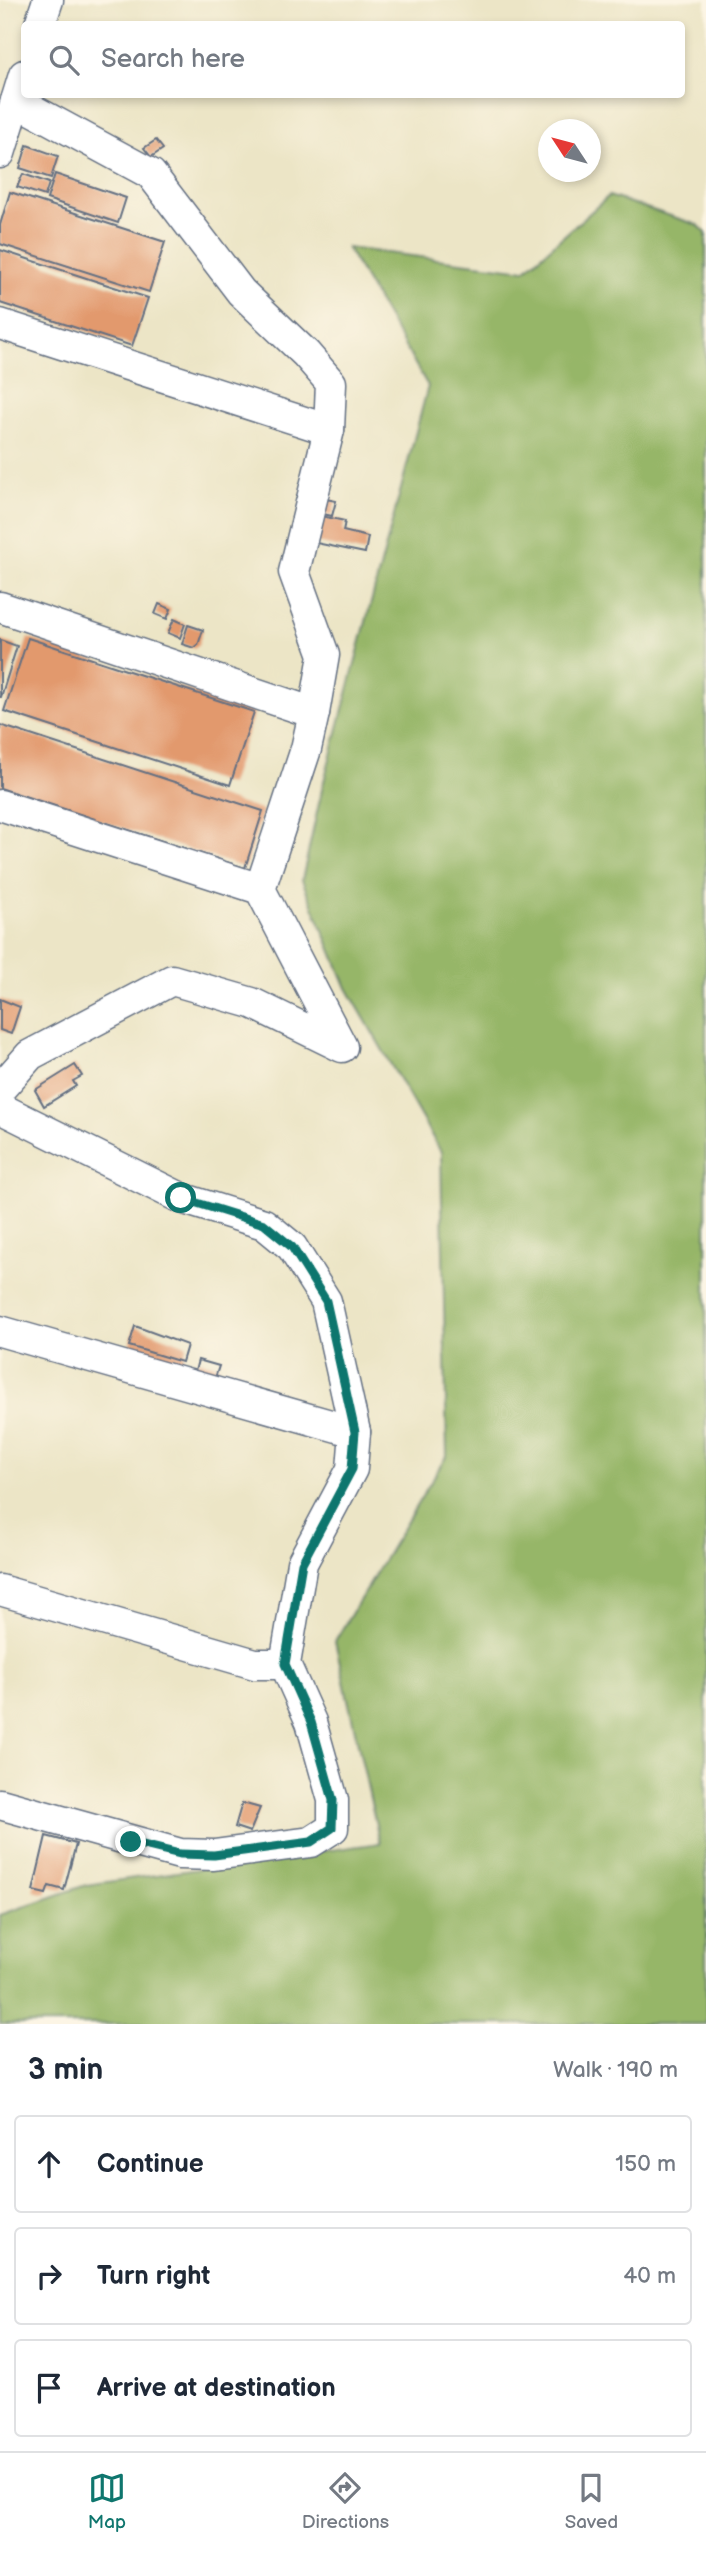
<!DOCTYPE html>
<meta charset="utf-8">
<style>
:root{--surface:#fff;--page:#f2f2f3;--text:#1f2937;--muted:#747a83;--line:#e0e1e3;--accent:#0f766e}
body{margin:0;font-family:"Balsamiq Sans",sans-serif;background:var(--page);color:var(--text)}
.compass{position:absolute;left:538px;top:119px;width:63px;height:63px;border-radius:50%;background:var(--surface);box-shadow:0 4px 10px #0003;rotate:306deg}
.stop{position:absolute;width:21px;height:21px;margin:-16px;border:5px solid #0f766e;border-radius:50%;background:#fff}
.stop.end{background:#0f766e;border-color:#fff;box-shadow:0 2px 7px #0008}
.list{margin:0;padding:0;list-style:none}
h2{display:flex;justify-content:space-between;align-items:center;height:91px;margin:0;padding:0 28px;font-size:30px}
h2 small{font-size:23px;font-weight:400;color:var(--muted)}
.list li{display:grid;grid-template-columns:46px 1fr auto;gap:21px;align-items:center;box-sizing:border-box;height:98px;margin:0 14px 14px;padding:0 14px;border:2px solid var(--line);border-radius:7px}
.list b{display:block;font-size:26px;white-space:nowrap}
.list em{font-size:23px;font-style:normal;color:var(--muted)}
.icon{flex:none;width:38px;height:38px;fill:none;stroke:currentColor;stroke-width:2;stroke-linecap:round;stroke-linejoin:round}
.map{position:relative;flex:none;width:706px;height:2024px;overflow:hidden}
.search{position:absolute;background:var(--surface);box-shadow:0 4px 10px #0003;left:21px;right:21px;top:21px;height:77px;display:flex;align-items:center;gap:18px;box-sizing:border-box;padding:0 24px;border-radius:7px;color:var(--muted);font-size:26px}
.sheet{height:427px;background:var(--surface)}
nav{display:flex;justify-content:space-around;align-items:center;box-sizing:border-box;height:98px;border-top:2px solid var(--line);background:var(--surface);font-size:19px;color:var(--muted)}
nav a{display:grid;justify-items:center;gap:4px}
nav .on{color:var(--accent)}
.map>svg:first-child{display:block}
.forest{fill:#96b668;stroke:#587263;stroke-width:2}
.building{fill:#e2996d}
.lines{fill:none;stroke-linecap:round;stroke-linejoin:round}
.minor-casing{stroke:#646f82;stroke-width:33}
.minor{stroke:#fff;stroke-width:30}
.route{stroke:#0f766e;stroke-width:9}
</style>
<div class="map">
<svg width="706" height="2024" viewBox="0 0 706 2024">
<rect width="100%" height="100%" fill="#fcf5e5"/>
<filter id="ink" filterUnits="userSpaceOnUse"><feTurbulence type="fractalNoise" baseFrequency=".0143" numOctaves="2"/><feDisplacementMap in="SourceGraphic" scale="14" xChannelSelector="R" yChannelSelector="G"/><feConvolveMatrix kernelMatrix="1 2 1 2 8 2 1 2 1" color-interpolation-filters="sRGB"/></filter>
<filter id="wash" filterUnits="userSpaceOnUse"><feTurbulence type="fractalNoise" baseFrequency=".00686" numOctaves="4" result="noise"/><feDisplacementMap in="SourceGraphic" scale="28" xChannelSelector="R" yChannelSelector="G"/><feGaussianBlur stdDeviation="1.57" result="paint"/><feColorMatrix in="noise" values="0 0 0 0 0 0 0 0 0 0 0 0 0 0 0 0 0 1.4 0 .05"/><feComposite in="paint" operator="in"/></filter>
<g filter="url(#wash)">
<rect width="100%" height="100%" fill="#ece5c6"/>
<!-- forest -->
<polygon class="forest" points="609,196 698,225 706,233 706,2024 0,2024 0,1915 86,1885 380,1843 335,1641 447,1455 441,1152 347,988 302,880 323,785 428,386 347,248 525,270"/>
<g id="blocks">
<!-- building -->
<g class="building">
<polygon points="156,140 163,149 151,157 144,148"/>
<polygon points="27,145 58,156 51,178 20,168"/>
<polygon points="23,174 49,183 45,196 17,187"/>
<polygon points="55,174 126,198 118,223 47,199"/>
<polygon points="10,192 165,242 149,292 0,244 0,225"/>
<polygon points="0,250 148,298 132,346 0,303"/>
<polygon points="326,499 336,501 332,516 323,514"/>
<polygon points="321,516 345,521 343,531 368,537 365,553 316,543"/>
<polygon points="159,604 171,609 167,619 155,614"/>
<polygon points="174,619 185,624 180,638 168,633"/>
<polygon points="188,625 203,630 198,645 194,648 182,644"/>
<polygon points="28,638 254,712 230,785 4,711"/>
<polygon points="0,640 17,646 1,697 0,697"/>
<polygon points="0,725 263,811 245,868 0,788"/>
<polygon points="0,999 20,1007 11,1034 0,1030"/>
<polygon points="75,1065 82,1076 73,1081 76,1086 44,1106 35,1090"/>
<polygon points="135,1326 187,1345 182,1362 129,1346"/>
<polygon points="198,1360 219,1366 214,1381 194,1375"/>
<polygon points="242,1803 260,1808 250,1832 235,1827"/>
<polygon points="46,1836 76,1844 64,1890 49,1886 46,1894 33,1891"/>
</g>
</g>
</g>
<g filter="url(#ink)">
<use href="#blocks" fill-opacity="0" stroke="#646f82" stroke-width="2"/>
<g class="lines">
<defs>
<g id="minor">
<polyline points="40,24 48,0"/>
<polyline points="16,101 151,174 241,292 306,354 331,383 329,430 294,572 324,655 314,713 306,749 260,889"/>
<polyline points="0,153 24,75"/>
<polyline points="0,324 329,430"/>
<polyline points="0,607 314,713"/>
<polyline points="0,805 260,889 342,1047 252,1003 172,980 30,1055 0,1089"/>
<polyline points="0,1108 181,1198 264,1224 292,1247 326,1301 355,1432 352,1469 302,1563 285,1664 311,1722 333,1800 333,1828 311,1842 214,1855 180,1854 0,1804"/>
<polyline points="0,1331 355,1432"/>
<polyline points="0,1590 255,1664 285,1664"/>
</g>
</defs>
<!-- minor casing -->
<use href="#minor" class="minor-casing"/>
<!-- minor -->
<use href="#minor" class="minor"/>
</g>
</g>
<g class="lines" filter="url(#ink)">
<!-- route -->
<polyline class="route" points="131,1842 180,1854 214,1855 311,1842 332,1828 333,1800 311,1722 285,1664 302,1563 352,1469 355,1432 326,1301 292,1247 264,1224 181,1198"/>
</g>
</svg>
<svg class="compass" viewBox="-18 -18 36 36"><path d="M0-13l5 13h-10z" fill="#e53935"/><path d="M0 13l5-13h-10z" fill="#747a83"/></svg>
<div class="stop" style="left:181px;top:1198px"></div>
<div class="stop end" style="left:131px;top:1842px"></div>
<div class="search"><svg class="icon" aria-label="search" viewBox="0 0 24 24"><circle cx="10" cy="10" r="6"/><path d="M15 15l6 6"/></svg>Search here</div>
</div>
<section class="sheet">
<h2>3 min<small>Walk · 190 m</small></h2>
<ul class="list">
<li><svg class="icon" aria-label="ahead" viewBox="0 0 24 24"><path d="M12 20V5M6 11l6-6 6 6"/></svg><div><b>Continue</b></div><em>150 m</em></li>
<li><svg class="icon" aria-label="right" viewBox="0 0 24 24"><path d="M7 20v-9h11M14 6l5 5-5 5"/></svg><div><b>Turn right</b></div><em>40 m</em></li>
<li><svg class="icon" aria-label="arrive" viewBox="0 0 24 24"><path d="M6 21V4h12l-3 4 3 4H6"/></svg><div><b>Arrive at destination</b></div></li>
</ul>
</section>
<nav>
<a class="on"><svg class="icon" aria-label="map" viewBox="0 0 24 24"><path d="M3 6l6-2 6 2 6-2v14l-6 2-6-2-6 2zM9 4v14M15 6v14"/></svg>Map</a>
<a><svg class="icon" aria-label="directions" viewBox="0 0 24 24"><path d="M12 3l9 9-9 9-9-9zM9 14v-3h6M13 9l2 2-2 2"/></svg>Directions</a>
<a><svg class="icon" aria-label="saved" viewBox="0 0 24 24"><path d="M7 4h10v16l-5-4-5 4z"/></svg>Saved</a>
</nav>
